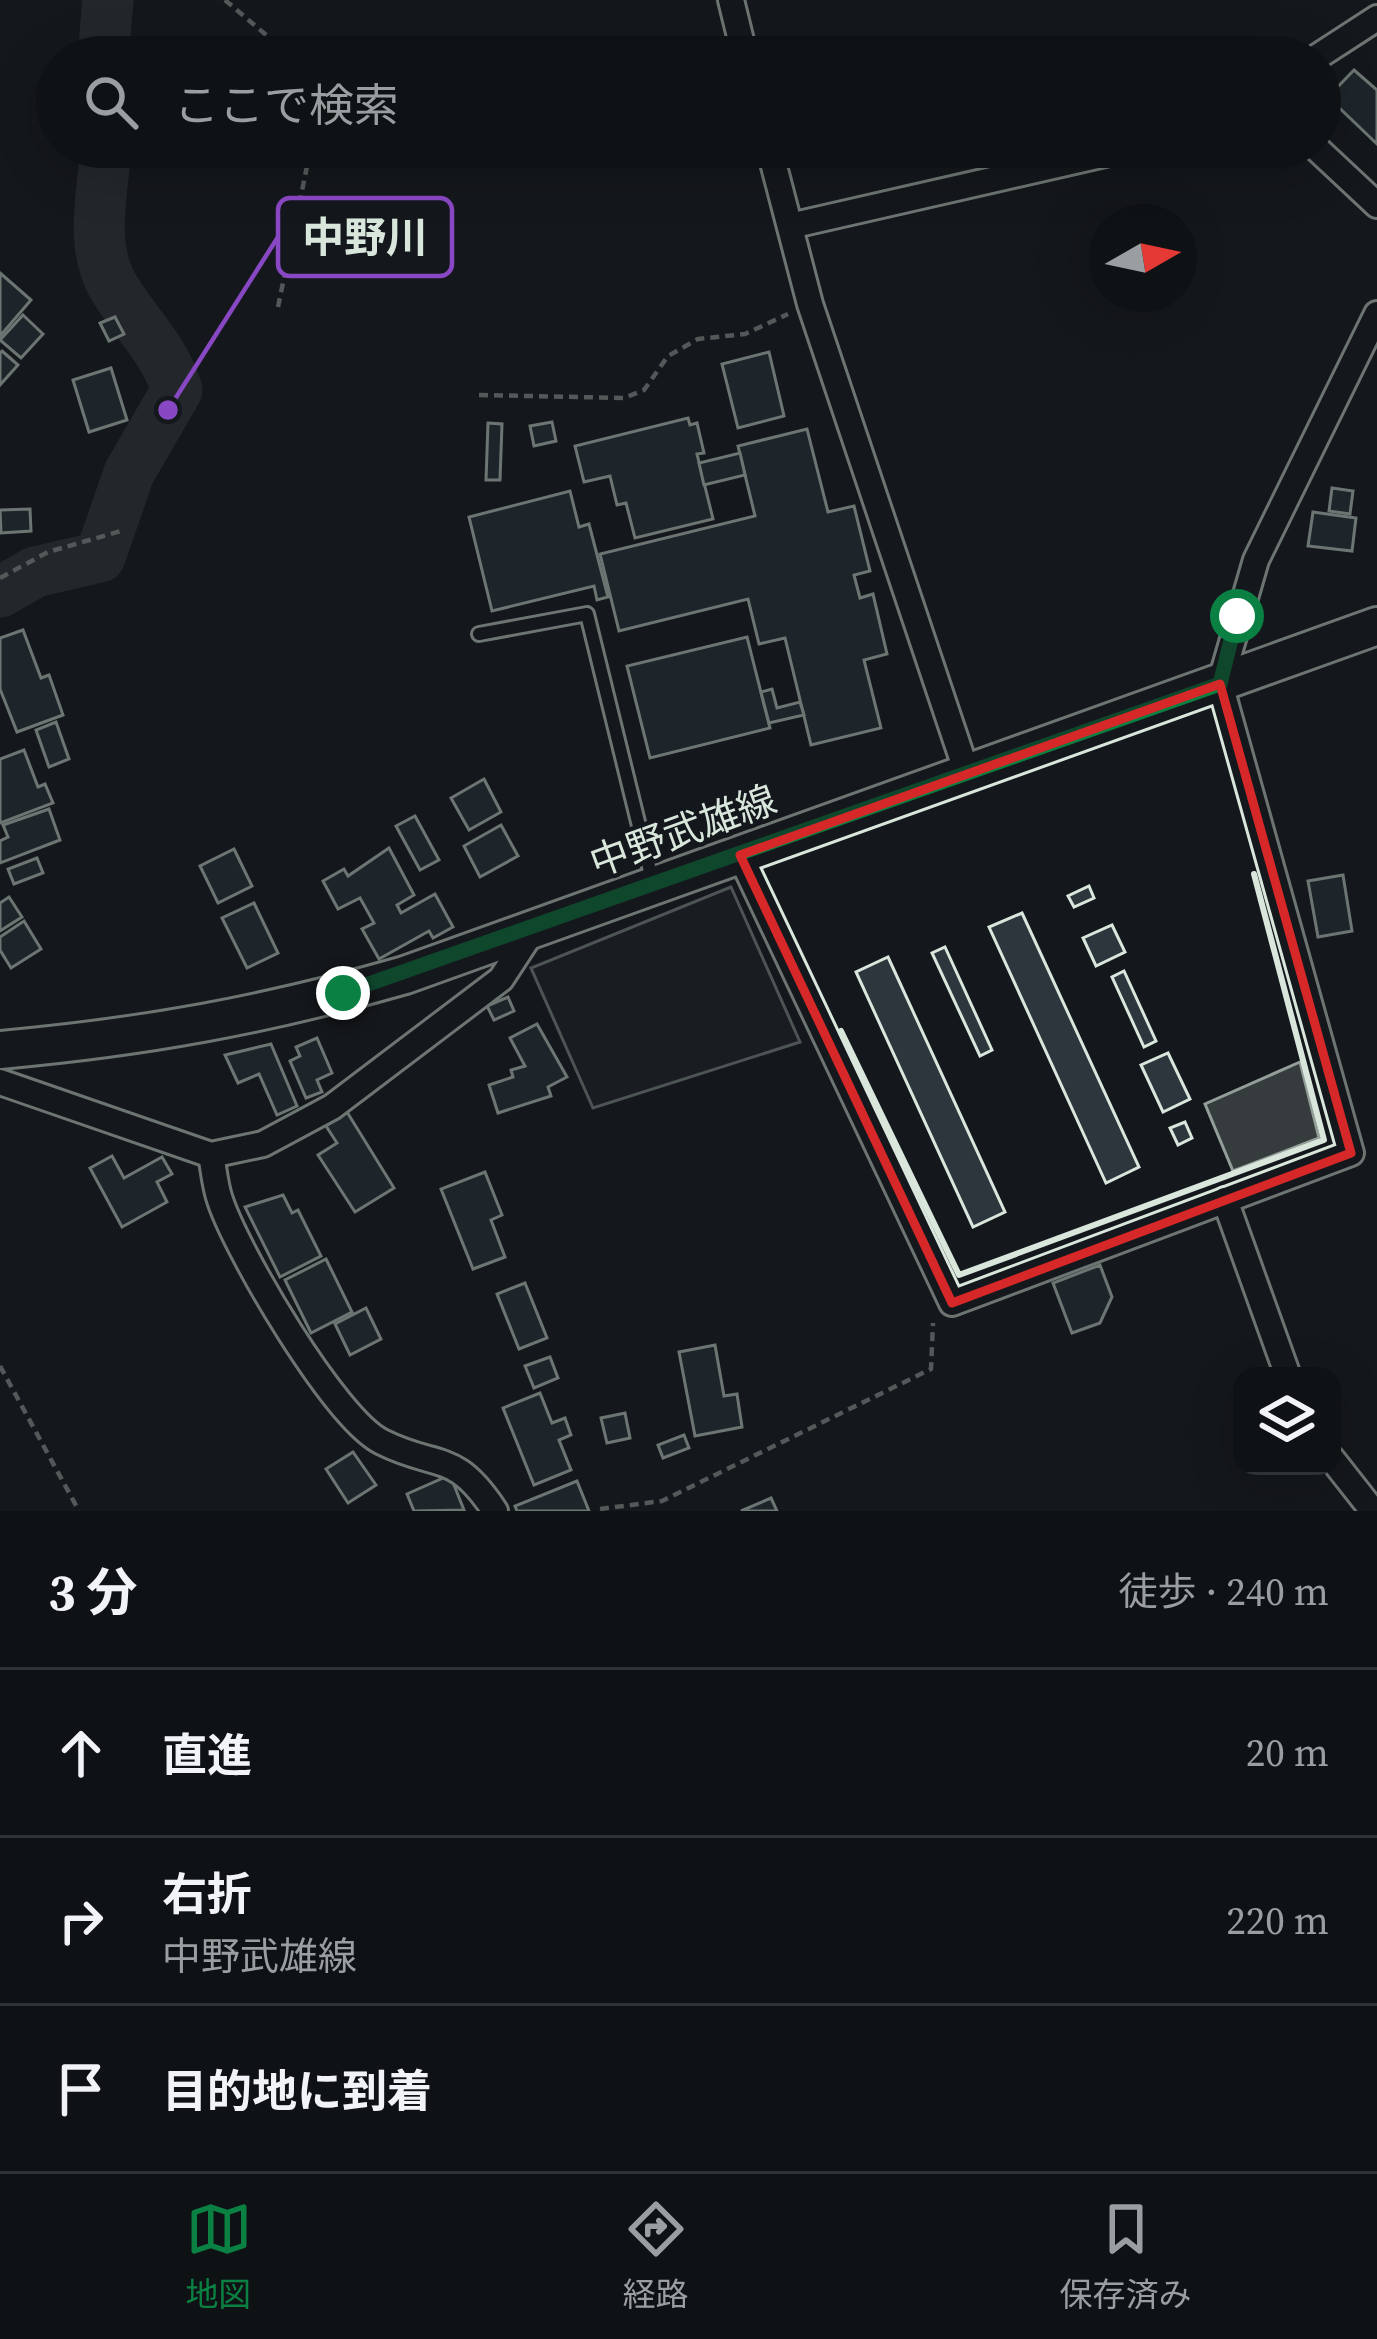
<!DOCTYPE html>
<html lang="ja">
<meta charset="utf-8">
<style>
:root{--surface:#0f1215;--page:#1d2022;--text:#f1f3f6;--muted:#9b9ea0;--line:#2f3234;--accent:#0b8043}
body{margin:0;font-family:"Source Serif 4","Noto Sans JP",serif;background:var(--page);color:var(--text)}
.controls{position:absolute;right:36px;bottom:36px;display:grid;overflow:hidden;border-radius:24px;box-shadow:0 12px 48px #0002}
.controls button{width:108px;height:108px;display:grid;place-items:center;padding:0;border:0;border-bottom:3px solid var(--line);background:var(--surface);color:var(--text);font:60px sans-serif}
.compass{position:absolute;left:1089px;top:204px;width:108px;height:108px;border-radius:50%;background:var(--surface);box-shadow:0 12px 48px #0002;rotate:81deg}
.stop{position:absolute;width:36px;height:36px;margin:-27px;border:9px solid #0b8043;border-radius:50%;background:#fff}
.stop.end{background:#0b8043;border-color:#fff;box-shadow:0 3px 12px #0008}
.list{margin:0;padding:0;list-style:none}
h2{display:flex;justify-content:space-between;align-items:center;height:156px;margin:0;padding:0 48px;font-size:51px}
h2 small{font-size:39px;font-weight:400;color:var(--muted)}
.list li{display:grid;grid-template-columns:78px 1fr auto;gap:36px;align-items:center;box-sizing:border-box;height:168px;padding:0 48px;border-top:3px solid var(--line)}
.list b{display:block;font-size:45px;white-space:nowrap}
.list p{margin:0;font-size:39px;white-space:nowrap;color:var(--muted)}
.list em{font-size:39px;font-style:normal;color:var(--muted)}
.icon{flex:none;width:66px;height:66px;fill:none;stroke:currentColor;stroke-width:2;stroke-linecap:round;stroke-linejoin:round}
.map{position:relative;flex:none;width:1377px;height:1511px;overflow:hidden}
.search{position:absolute;background:var(--surface);box-shadow:0 12px 48px #0002;left:36px;right:36px;top:36px;height:132px;display:flex;align-items:center;gap:30px;box-sizing:border-box;padding:0 42px;border-radius:66px;color:var(--muted);font-size:45px}
.sheet{height:660px;background:var(--surface)}
nav{display:flex;justify-content:space-around;align-items:center;box-sizing:border-box;height:168px;border-top:3px solid var(--line);background:var(--surface);font-size:33px;color:var(--muted)}
nav a{display:grid;justify-items:center;gap:6px}
nav .on{color:var(--accent)}
.map>svg:first-child{display:block}
.green{fill:#202428;stroke:#939e99;stroke-width:3}
.water{fill:#363b3e;stroke:#939e99;stroke-width:3}
.lines{fill:none;stroke-linecap:round;stroke-linejoin:round}
.river{stroke:#363b3e;stroke-width:51}
.building{fill:#2c363c;stroke:#d8e6dc;stroke-width:3}
.lane-casing{stroke:#d8e6dc;stroke-width:18}
.street-casing{stroke:#d8e6dc;stroke-width:30}
.secondary-casing{stroke:#d8e6dc;stroke-width:42}
.path{stroke:#9da8a2;stroke-width:4.5;stroke-dasharray:9 6;stroke-linecap:butt}
.lane{stroke:#14181c;stroke-width:12}
.street{stroke:#14181c;stroke-width:24}
.secondary{stroke:#14181c;stroke-width:36}
.wall{stroke:#d8e6dc;stroke-width:6}
.route{stroke:#0b8043;stroke-width:15}
.marked{fill:none;stroke:#d62828;stroke-width:9;stroke-linejoin:round}
.labels{text-anchor:middle;dominant-baseline:central;stroke-width:9;stroke-linejoin:round;paint-order:stroke}
.street-label{font-size:39px;fill:#d8e6dc;stroke:#14181c}
.leader{fill:none;stroke:#8948c3;stroke-width:4.5}
.callout-dot{fill:#8948c3;stroke:#14181c;stroke-width:4.5}
.callout{fill:#14181c;stroke:#8948c3;stroke-width:4.5}
.callout-label{font-size:42px;text-anchor:middle;font-weight:bold;fill:#d8e6dc}
</style>
<div class="map">
<svg width="1377" height="1511" viewBox="0 0 1377 1511">
<rect width="100%" height="100%" fill="#14181c"/>
<!-- green -->
<polygon class="green" points="731,887 800,1042 593,1108 531,968"/>
<!-- water -->
<polygon class="water" points="1300,1062 1319,1138 1233,1171 1205,1104"/>
<g class="lines">
<!-- river -->
<g class="river">
<polyline points="103,57 108,0"/>
<path d="M0 592 35 572 100 557 129 473 177 390C165 350 134 322 113 286 89 245 103 192 106 147"/>
</g>
</g>
<!-- building -->
<g class="building">
<polygon points="1354,70 1377,90 1377,144 1328,97"/>
<polygon points="0,273 31,300 0,336"/>
<polygon points="23,315 43,334 21,358 0,340"/>
<polygon points="115,317 124,334 109,341 100,323"/>
<polygon points="2,351 18,365 0,385 0,353"/>
<polygon points="769,352 784,416 738,428 722,364"/>
<polygon points="111,368 127,420 89,432 73,380"/>
<polygon points="688,418 690,425 697,423 704,453 697,454 713,519 635,538 626,503 617,505 610,476 584,482 575,446"/>
<polygon points="552,422 556,441 534,446 530,426"/>
<polygon points="488,423 502,424 500,480 486,480"/>
<polygon points="807,429 828,512 854,506 870,571 854,575 860,598 873,594 887,654 864,660 881,728 811,745 785,638 759,644 748,599 619,631 600,554 755,516 738,446"/>
<polygon points="740,453 745,475 704,485 699,463"/>
<polygon points="1332,488 1353,491 1350,514 1329,511"/>
<polygon points="570,491 579,527 589,524 608,597 597,600 594,586 492,611 469,517"/>
<polygon points="30,509 31,531 1,533 0,510"/>
<polygon points="1313,512 1356,518 1352,551 1308,546"/>
<polygon points="23,630 41,678 49,675 63,715 17,732 0,689 0,638"/>
<polygon points="747,637 770,728 650,758 627,666"/>
<polygon points="772,689 777,708 800,702 804,715 769,723 761,692"/>
<polygon points="56,722 69,759 49,767 36,730"/>
<polygon points="24,750 38,787 45,784 53,803 0,823 0,759"/>
<polygon points="484,779 501,812 469,830 451,798"/>
<polygon points="49,809 60,840 0,863 0,841 8,837 3,825"/>
<polygon points="415,816 439,860 420,870 396,826"/>
<polygon points="501,825 518,856 480,877 464,846"/>
<polygon points="389,848 414,895 397,905 401,913 435,894 453,927 433,938 429,931 379,959 362,929 374,923 360,898 338,909 323,881 344,869 348,876"/>
<polygon points="234,849 252,886 218,903 200,866"/>
<polygon points="37,858 43,873 14,884 8,869"/>
<polygon points="1343,875 1352,931 1318,937 1308,881"/>
<polygon points="1089,886 1094,898 1074,907 1068,896"/>
<polygon points="9,897 22,917 0,931 0,903"/>
<polygon points="254,903 278,953 247,968 222,918"/>
<polygon points="1022,913 1139,1167 1106,1183 989,927"/>
<polygon points="24,921 41,949 11,968 0,950 0,937"/>
<polygon points="1112,925 1125,952 1096,966 1083,938"/>
<polygon points="945,947 992,1050 980,1056 932,953"/>
<polygon points="888,957 1005,1212 973,1227 856,972"/>
<polygon points="1124,971 1156,1041 1144,1047 1112,977"/>
<polygon points="508,997 514,1011 494,1020 487,1006"/>
<polygon points="537,1024 567,1077 548,1087 551,1096 498,1113 489,1085 513,1077 511,1070 525,1066 510,1038"/>
<polygon points="317,1038 332,1073 317,1080 322,1092 306,1098 290,1061 300,1056 296,1047"/>
<polygon points="271,1044 297,1106 277,1115 259,1074 238,1083 225,1055"/>
<polygon points="1168,1053 1190,1099 1163,1112 1141,1065"/>
<polygon points="347,1112 394,1188 355,1212 318,1155 337,1143 326,1126"/>
<polygon points="1185,1122 1192,1138 1178,1145 1170,1128"/>
<polygon points="112,1156 124,1178 162,1157 172,1174 157,1182 167,1202 122,1227 90,1168"/>
<polygon points="485,1172 502,1215 491,1220 505,1257 473,1269 441,1189"/>
<polygon points="283,1195 292,1213 298,1210 321,1256 280,1277 245,1207"/>
<polygon points="326,1259 352,1312 311,1333 285,1280"/>
<polygon points="1100,1265 1112,1297 1100,1323 1072,1333 1053,1283"/>
<polygon points="525,1283 547,1338 519,1349 497,1294"/>
<polygon points="366,1308 381,1339 350,1355 335,1324"/>
<polygon points="715,1345 724,1396 737,1394 742,1427 695,1436 679,1352"/>
<polygon points="550,1357 558,1378 534,1388 525,1366"/>
<polygon points="540,1393 552,1423 565,1418 571,1435 559,1440 571,1470 534,1485 503,1408"/>
<polygon points="625,1413 630,1438 607,1443 601,1418"/>
<polygon points="684,1435 689,1448 663,1458 658,1445"/>
<polygon points="353,1452 376,1485 348,1503 326,1469"/>
<polygon points="450,1475 464,1510 414,1511 407,1494"/>
<polygon points="577,1481 589,1511 517,1511 515,1506"/>
<polygon points="771,1498 777,1511 741,1511"/>
</g>
<g class="lines">
<defs>
<polyline id="lane" points="479,634 587,614 652,879"/>
<g id="street">
<polyline points="731,0 745,57"/>
<polyline points="1317,57 1377,18"/>
<polyline points="769,147 810,304 967,773"/>
<polyline points="1315,147 1377,205"/>
<polyline points="790,226 1136,147"/>
<polyline points="740,855 952,1303 1351,1153 1220,684 1256,560 1377,314"/>
<polyline points="0,1082 211,1155 263,1144 332,1107 501,979 533,930"/>
<path d="M211 1155C214 1170 215 1186 220 1200 237 1252 335 1419 382 1442 438 1470 454 1449 495 1511"/>
<polyline points="1225,1200 1288,1376"/>
<polyline points="1332,1459 1369,1506"/>
</g>
<path id="secondary" d="M0 1050C144 1037 266 1015 405 975L1377 626"/>
</defs>
<!-- lane casing -->
<use href="#lane" class="lane-casing"/>
<!-- street casing -->
<use href="#street" class="street-casing"/>
<!-- secondary casing -->
<use href="#secondary" class="secondary-casing"/>
<!-- path -->
<g class="path">
<polyline points="225,0 292,57"/>
<polyline points="278,307 311,147"/>
<polyline points="479,395 624,398 644,390 668,356 698,339 745,334 788,314"/>
<polyline points="0,578 48,552 121,531"/>
<polyline points="0,1366 79,1511"/>
<polyline points="600,1509 662,1501 931,1369 933,1323"/>
</g>
<!-- lane -->
<use href="#lane" class="lane"/>
<!-- street -->
<use href="#street" class="street"/>
<!-- secondary -->
<use href="#secondary" class="secondary"/>
<!-- wall -->
<polyline class="wall" points="841,1031 959,1275 1324,1140 1254,874"/>
</g>
<g class="lines">
<!-- route -->
<polyline class="route" points="343,993 1220,684 1237,616"/>
</g>
<!-- marked area -->
<path d="M0 0H1377V1511H0ZM1220 684 1351 1153 952 1303 740 855Z" fill="#14181c" fill-opacity=".55" fill-rule="evenodd"/>
<path class="marked" d="M1220 684 1351 1153 952 1303 740 855Z"/>
<g class="labels">
<!-- street labels -->
<g class="street-label">
<text transform="translate(683 831) rotate(-20)">中野武雄線</text>
</g>
</g>
<!-- callouts -->
<path class="leader" d="M168 410L278 237"/>
<circle class="callout-dot" cx="168" cy="410" r="12"/>
<rect class="callout" x="278" y="198" width="174" height="78" rx="12"/>
<g class="callout-label">
<text x="365" y="252">中野川</text>
</g>
</svg>
<div class="controls">
<button><svg class="icon" aria-label="layers" viewBox="0 0 24 24"><path d="M12 4l9 5-9 5-9-5zM3 14l9 5 9-5"/></svg></button>
</div>
<svg class="compass" viewBox="-18 -18 36 36"><path d="M0-13l5 13h-10z" fill="#e53935"/><path d="M0 13l5-13h-10z" fill="#9b9ea0"/></svg>
<div class="stop" style="left:1237px;top:616px"></div>
<div class="stop end" style="left:343px;top:993px"></div>
<div class="search"><svg class="icon" aria-label="search" viewBox="0 0 24 24"><circle cx="10" cy="10" r="6"/><path d="M15 15l6 6"/></svg>ここで検索</div>
</div>
<section class="sheet">
<h2>3 分<small>徒歩 · 240 m</small></h2>
<ul class="list">
<li><svg class="icon" aria-label="ahead" viewBox="0 0 24 24"><path d="M12 20V5M6 11l6-6 6 6"/></svg><div><b>直進</b></div><em>20 m</em></li>
<li><svg class="icon" aria-label="right" viewBox="0 0 24 24"><path d="M7 20v-9h11M14 6l5 5-5 5"/></svg><div><b>右折</b><p>中野武雄線</p></div><em>220 m</em></li>
<li><svg class="icon" aria-label="arrive" viewBox="0 0 24 24"><path d="M6 21V4h12l-3 4 3 4H6"/></svg><div><b>目的地に到着</b></div></li>
</ul>
</section>
<nav>
<a class="on"><svg class="icon" aria-label="map" viewBox="0 0 24 24"><path d="M3 6l6-2 6 2 6-2v14l-6 2-6-2-6 2zM9 4v14M15 6v14"/></svg>地図</a>
<a><svg class="icon" aria-label="directions" viewBox="0 0 24 24"><path d="M12 3l9 9-9 9-9-9zM9 14v-3h6M13 9l2 2-2 2"/></svg>経路</a>
<a><svg class="icon" aria-label="saved" viewBox="0 0 24 24"><path d="M7 4h10v16l-5-4-5 4z"/></svg>保存済み</a>
</nav>
